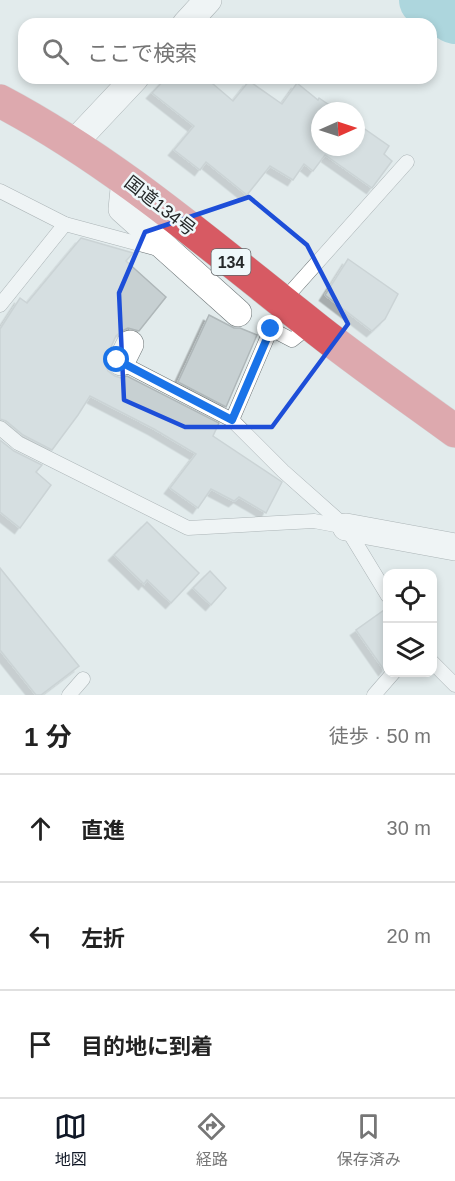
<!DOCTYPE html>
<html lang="ja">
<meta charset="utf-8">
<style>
:root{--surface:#fff;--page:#f6f6f6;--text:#222;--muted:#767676;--line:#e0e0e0;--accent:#111827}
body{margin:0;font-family:Arial,"Noto Sans JP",sans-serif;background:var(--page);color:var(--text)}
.controls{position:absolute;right:18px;bottom:18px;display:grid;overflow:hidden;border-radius:12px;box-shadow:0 3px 9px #0003}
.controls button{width:54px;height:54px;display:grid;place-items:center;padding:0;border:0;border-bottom:2px solid var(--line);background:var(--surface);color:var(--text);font:30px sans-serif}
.compass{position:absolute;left:311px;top:102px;width:54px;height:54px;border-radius:50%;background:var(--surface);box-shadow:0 3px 9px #0003;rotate:87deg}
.stop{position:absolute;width:18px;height:18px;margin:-14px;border:4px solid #1a73e8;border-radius:50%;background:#fff}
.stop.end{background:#1a73e8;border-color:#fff;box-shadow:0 2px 6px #0008}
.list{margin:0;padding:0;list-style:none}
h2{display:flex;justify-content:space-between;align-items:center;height:78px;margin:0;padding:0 24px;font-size:26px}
h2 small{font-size:20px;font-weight:400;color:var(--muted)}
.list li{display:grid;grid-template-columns:39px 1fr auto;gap:18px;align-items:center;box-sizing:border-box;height:108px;padding:0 24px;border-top:2px solid var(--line)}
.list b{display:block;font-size:22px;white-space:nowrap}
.list em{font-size:20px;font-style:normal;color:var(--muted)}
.icon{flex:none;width:33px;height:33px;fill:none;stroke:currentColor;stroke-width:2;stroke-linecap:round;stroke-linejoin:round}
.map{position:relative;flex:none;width:455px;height:695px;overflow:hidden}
.search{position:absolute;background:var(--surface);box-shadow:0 3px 9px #0003;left:18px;right:18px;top:18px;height:66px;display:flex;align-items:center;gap:15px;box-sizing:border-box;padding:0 21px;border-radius:18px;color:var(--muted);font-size:22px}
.sheet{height:402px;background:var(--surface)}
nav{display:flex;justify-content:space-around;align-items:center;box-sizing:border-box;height:84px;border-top:2px solid var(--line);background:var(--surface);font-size:16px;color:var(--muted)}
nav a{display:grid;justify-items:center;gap:3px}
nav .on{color:var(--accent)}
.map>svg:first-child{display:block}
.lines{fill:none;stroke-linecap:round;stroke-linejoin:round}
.river{stroke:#6ebcc9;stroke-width:54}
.building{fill:#c7d0d2;stroke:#afb7b9;stroke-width:1.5;filter:url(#shadow)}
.lane-casing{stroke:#6b7375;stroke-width:15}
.street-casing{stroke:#6b7375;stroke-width:28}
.highway-casing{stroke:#c6c7c7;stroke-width:34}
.lane{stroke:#fff;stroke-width:14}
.street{stroke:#fff;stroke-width:27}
.highway{stroke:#d75a63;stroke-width:33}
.route{stroke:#1a73e8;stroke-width:8}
.marked{fill:none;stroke:#1d4ed8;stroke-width:4.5;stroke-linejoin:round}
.labels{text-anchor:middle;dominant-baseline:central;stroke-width:5;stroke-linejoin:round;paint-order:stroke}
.shield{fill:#eff8fa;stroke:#626668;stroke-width:1.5}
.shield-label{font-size:16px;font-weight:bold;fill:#252829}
.street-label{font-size:18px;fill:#252829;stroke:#eff8fa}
</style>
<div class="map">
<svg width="455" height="695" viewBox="0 0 455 695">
<defs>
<filter id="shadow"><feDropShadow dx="-5.5" dy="5.5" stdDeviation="0" flood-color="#0004"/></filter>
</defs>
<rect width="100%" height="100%" fill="#e2ebec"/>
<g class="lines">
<!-- river -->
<polyline class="river" points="426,0 455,17"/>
</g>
<!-- building -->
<g class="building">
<polygon points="166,78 206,78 233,101 249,81 282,104 297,83 318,100 319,98 338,111 320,111 320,147 356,147 356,123 389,146 384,154 392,161 372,188 325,155 313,171 304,164 293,180 270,166 247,195 206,162 200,170 174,150 194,126 152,93"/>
<polygon points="81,238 133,253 126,261 166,297 139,331 128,328 122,331 116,336 107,356 105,364 108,371 115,376 121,378 127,376 219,423 213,436 282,482 266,513 239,497 234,501 211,489 198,508 170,488 196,454 154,429 90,396 78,415 52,450 23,435 6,421 0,419 0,329 20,298 27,303"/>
<polygon points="348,259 398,294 385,319 372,331 325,295"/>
<polygon points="209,315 234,328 240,328 257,335 226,407 178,382"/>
<polygon points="0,440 14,451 42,465 36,472 51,485 20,528 0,512"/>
<polygon points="147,522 199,573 171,603 147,580 144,584 114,555"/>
<polygon points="0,568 79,666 41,695 36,695 0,650"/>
<polygon points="210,571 226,588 211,605 193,588"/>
<polygon points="387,608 387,666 384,670 356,630"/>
</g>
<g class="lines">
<defs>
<g id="lane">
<polyline points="0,191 65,224 158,249"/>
<polyline points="282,302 407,162"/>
<polyline points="0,305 65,224"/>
<polyline points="118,361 232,420 283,471 346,527 388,596"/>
<polyline points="232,420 271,329 292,340 311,325"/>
<polyline points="0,428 18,443 188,528 314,521 346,527"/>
<polyline points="432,662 455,685"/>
<polyline points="69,695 83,679"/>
<polyline points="374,695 394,672"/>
</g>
<g id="street">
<polyline points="186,24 208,0"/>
<polyline points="72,145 135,78"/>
<polyline points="125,179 122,209 238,313"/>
<polyline points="121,362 130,344"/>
<polyline points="346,527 455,547"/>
</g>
<path id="highway" d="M0 101C112 160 210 245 309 323 356 361 406 395 455 431"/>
</defs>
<!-- lane casing -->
<use href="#lane" class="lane-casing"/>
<!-- street casing -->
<use href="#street" class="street-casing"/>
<!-- highway casing -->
<use href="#highway" class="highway-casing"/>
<!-- lane -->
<use href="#lane" class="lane"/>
<!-- street -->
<use href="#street" class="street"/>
<!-- highway -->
<use href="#highway" class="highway"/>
</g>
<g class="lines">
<!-- route -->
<polyline class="route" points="117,360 232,420 271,329"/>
</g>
<!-- marked area -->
<path d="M0 0H455V695H0ZM249 197 307 245 348 324 272 427H185L124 400 119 293 145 232Z" fill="#e2ebec" fill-opacity=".55" fill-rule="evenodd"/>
<path class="marked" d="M249 197 307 245 348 324 272 427H185L124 400 119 293 145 232Z"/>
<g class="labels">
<!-- shield labels -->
<rect class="shield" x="211.5" y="249" width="39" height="26" rx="4.5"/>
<g class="shield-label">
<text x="231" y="262">134</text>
</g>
<!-- street labels -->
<g class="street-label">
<text transform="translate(160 206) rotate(38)">国道134号</text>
</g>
</g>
</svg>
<div class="controls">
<button><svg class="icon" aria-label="locate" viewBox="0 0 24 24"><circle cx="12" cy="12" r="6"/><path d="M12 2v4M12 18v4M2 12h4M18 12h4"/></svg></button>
<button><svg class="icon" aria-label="layers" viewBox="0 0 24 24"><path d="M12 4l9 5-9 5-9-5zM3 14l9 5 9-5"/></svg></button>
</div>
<svg class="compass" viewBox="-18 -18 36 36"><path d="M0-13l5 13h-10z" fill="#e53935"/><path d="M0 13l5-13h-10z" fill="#767676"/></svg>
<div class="stop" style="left:117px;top:360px"></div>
<div class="stop end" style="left:271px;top:329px"></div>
<div class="search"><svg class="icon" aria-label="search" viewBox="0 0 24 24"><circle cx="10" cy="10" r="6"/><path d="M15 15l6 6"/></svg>ここで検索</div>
</div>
<section class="sheet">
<h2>1 分<small>徒歩 · 50 m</small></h2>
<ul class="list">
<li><svg class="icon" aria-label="ahead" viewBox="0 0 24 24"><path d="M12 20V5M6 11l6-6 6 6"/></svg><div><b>直進</b></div><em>30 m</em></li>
<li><svg class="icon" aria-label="left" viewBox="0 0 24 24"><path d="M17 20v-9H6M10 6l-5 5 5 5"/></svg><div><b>左折</b></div><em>20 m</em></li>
<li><svg class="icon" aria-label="arrive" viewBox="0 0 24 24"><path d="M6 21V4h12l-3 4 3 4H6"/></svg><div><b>目的地に到着</b></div></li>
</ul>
</section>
<nav>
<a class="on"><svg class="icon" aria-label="map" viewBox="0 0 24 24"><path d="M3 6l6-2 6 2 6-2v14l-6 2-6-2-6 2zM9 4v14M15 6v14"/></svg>地図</a>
<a><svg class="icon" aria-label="directions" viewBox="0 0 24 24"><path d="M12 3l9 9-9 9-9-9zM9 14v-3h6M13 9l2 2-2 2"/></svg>経路</a>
<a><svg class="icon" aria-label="saved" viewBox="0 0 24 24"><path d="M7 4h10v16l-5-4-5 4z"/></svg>保存済み</a>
</nav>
